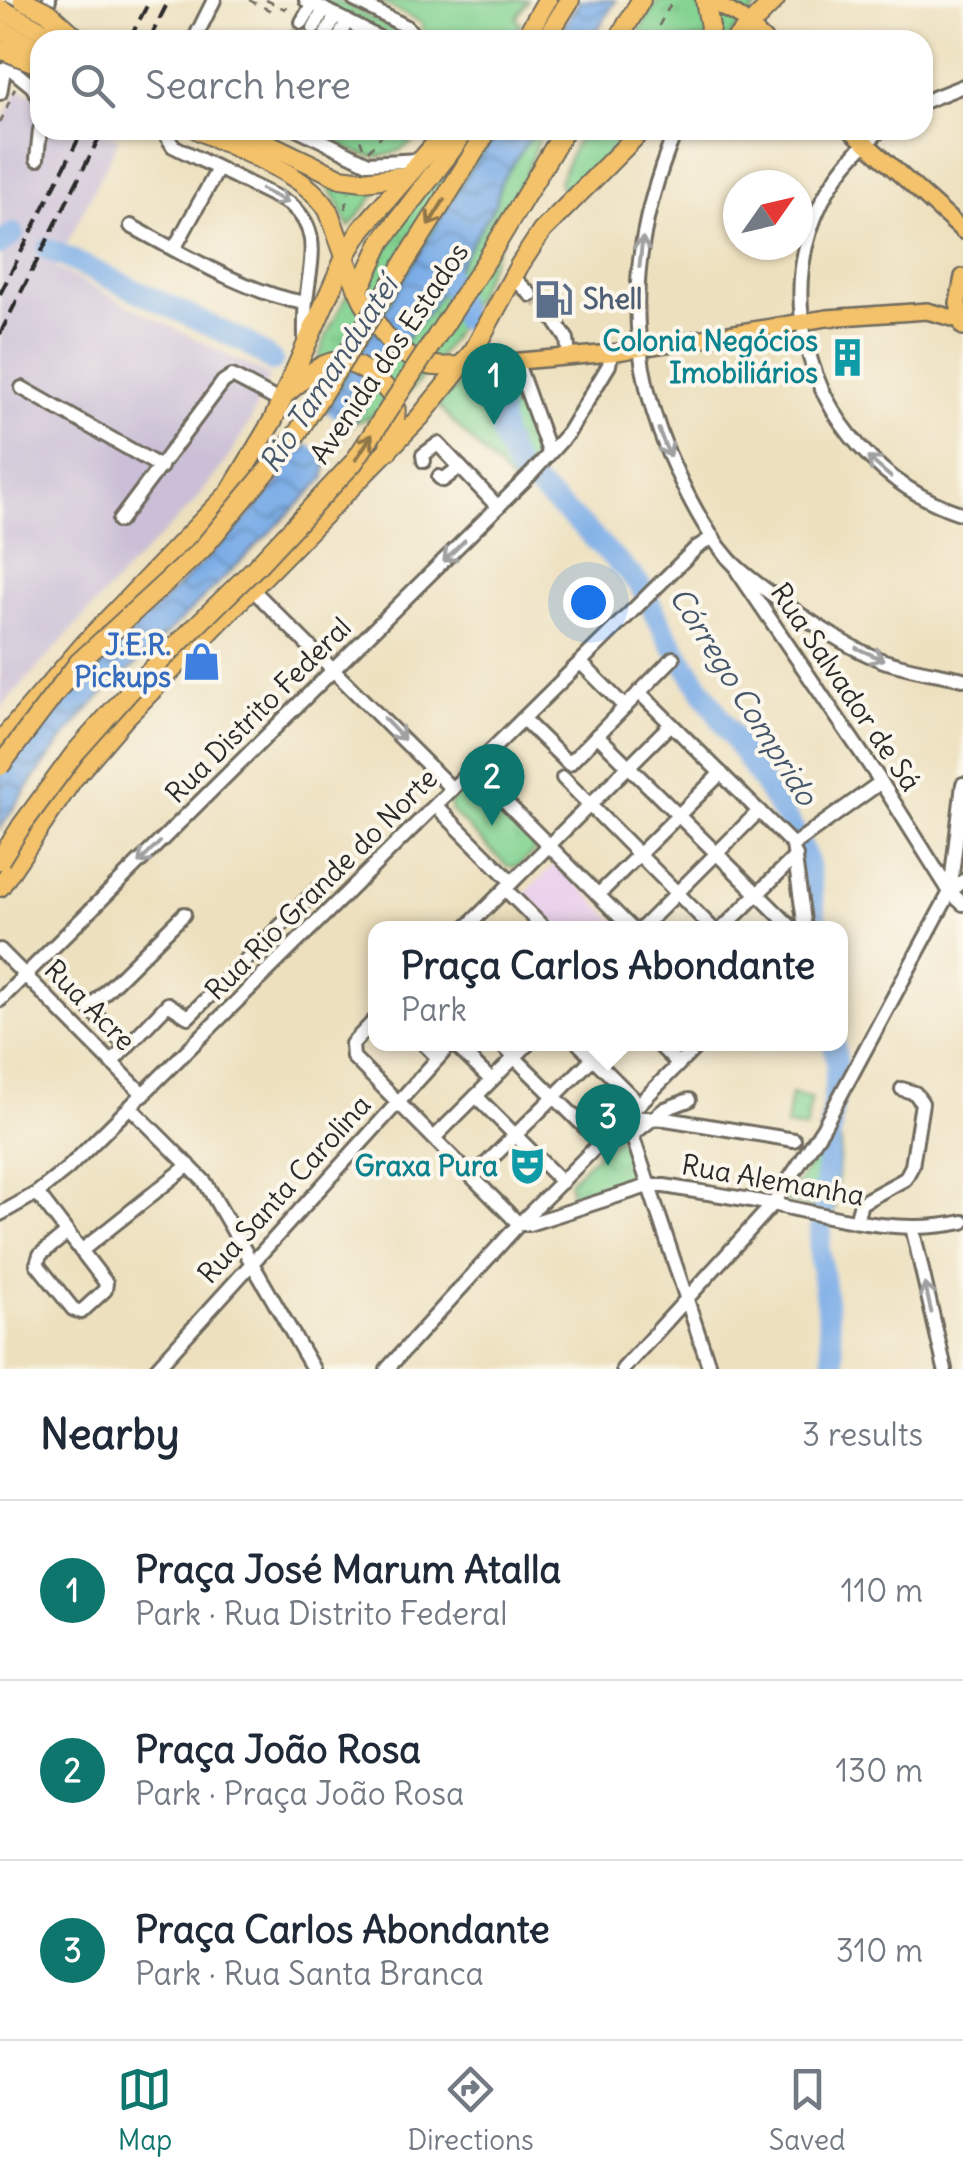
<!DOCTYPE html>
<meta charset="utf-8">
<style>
:root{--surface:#fff;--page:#f2f2f3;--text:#1f2937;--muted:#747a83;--line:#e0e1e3;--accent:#0f766e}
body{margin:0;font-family:Delius,sans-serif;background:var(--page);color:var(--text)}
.compass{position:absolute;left:723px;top:170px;width:90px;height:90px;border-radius:50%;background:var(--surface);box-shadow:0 2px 8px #0004;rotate:56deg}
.you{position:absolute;left:588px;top:602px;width:35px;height:35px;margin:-25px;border:8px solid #fff;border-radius:50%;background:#1a73e8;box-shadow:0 0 0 15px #1a73e833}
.badge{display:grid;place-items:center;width:65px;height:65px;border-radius:50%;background:var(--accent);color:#fff;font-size:32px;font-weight:700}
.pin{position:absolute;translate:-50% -82px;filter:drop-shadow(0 2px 5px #0008)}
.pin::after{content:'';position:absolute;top:52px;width:35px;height:30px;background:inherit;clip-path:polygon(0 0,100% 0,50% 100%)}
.popup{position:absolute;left:368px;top:921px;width:480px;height:130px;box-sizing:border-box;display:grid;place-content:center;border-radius:20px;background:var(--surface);filter:drop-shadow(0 2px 8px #0005);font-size:32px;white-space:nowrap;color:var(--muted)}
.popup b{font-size:38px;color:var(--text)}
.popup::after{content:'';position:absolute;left:50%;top:100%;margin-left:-20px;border:20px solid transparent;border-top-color:var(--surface)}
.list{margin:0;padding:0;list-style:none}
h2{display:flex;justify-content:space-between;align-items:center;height:130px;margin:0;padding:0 40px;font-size:42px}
h2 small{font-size:32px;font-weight:400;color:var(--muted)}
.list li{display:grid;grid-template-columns:65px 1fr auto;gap:30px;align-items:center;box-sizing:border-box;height:180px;padding:0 40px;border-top:2px solid var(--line)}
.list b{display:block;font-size:38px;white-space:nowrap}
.list p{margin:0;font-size:32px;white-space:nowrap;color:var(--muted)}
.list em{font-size:32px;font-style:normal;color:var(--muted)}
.icon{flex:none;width:55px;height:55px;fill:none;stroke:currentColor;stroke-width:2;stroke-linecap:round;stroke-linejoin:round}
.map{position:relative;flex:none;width:963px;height:1369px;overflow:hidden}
.search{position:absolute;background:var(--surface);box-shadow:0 2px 8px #0004;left:30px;right:30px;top:30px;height:110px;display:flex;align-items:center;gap:25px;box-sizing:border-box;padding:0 35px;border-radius:30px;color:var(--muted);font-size:38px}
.sheet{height:670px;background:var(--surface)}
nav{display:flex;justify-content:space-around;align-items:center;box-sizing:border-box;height:140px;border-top:2px solid var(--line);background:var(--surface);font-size:28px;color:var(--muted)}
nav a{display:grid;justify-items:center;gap:5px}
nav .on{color:var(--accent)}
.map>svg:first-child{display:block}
.built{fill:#ead1ec}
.industrial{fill:#cabfd6}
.grass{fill:#84d392;stroke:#587f5e;stroke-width:2.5}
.park{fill:url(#park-tufts);stroke:#587f5e;stroke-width:2.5}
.water{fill:url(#water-waves);stroke:#536c89;stroke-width:2.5}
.pier{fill:#ede0be}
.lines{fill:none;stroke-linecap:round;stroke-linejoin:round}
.river{stroke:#7bade7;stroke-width:22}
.minor-tunnel{stroke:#c6bca1;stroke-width:12;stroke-dasharray:12 6;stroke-linecap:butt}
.minor-casing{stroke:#6f6a5e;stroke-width:18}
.major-casing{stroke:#6f6a5e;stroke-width:20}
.highway-casing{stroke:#6f6a5e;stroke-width:22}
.path{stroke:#6f6a5e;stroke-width:2.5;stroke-dasharray:8 8;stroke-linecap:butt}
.minor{stroke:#fff;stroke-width:12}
.major{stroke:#f3c26a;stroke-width:15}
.highway{stroke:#f3c26a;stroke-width:18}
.rail{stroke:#2b2b2b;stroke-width:4;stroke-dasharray:15 8;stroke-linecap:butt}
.highway-bridge-casing{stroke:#6f6a5e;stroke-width:22;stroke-linecap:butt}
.highway-bridge{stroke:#f3c26a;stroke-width:18}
.oneway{stroke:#a0a0a0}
.oneway2{stroke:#8f764a}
.labels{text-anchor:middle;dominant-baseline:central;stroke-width:8;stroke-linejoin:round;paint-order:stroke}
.service-label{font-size:28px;font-weight:bold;fill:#4e5e75;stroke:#fbf7ec;text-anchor:start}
.culture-label{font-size:28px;font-weight:bold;fill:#0d838f;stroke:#fbf7ec;text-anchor:end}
.street-label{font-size:28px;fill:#2b2b2b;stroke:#fbf7ec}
.shop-label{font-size:28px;font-weight:bold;fill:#366cbe;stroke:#fbf7ec;text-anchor:end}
.water-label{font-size:30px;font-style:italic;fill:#47586d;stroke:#fbf7ec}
</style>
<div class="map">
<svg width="963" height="1369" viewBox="0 0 963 1369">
<defs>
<pattern id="park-tufts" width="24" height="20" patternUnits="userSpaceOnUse" patternTransform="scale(2.5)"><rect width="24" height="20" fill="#84d392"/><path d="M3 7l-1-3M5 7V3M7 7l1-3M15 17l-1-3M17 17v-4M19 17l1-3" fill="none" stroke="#72b57e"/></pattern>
<pattern id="water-waves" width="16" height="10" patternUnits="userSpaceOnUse" patternTransform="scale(2.5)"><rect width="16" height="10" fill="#7bade7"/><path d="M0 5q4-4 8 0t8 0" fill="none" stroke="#658dbb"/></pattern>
</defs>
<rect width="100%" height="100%" fill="#fbf7ec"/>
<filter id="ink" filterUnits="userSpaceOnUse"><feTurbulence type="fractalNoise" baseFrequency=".01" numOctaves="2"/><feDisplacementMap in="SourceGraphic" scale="20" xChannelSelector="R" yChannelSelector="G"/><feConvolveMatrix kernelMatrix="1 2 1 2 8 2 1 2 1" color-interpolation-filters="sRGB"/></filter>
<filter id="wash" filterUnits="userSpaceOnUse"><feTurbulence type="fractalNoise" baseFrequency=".0048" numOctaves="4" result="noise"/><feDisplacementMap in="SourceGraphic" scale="40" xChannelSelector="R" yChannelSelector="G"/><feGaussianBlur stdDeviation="2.25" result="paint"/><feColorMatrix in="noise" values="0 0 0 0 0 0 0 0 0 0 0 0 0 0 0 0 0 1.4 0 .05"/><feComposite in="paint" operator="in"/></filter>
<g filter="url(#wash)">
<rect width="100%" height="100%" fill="#ede0be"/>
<!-- built -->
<polygon class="built" points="556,863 622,928 554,928 522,896"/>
<!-- industrial -->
<polygon class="industrial" points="19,88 40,98 40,130 102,130 119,139 55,268 269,376 252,418 225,463 193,504 124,573 0,709 0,126"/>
<!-- grass -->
<g class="grass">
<polygon points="376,0 528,0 516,18 521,24 510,40 424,40 422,23"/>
<polygon points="791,1094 811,1098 806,1129 786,1126"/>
<polygon points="833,1130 841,1143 834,1212 784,1202"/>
</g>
<!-- park -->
<g class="park">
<polygon points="314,0 336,0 402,34 407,40 392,40"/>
<polygon points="658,0 764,0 726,40 634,40"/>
<path d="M311 130H428C378 174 364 155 311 130Z"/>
<path d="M479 130H502L471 168 328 410C321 398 315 387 316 374 319 322 396 221 429 180 444 162 463 146 479 130Z"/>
<path d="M535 130H542C511 213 451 406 351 423L373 392 391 356 425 316 455 271 495 204 501 182Z"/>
<polygon points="581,130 634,130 570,190 563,191 559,182"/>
<polygon points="322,178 352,192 379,190 349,227 336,198"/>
<polygon points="503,369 513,380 537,447 530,465 512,483 438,406 471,371"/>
<polygon points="466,785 478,786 533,841 534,852 517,867 507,866 451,811 451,800"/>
<polygon points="620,1137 626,1143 634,1180 583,1198 571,1196 569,1181 614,1138"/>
</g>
<!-- water -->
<g class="water">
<polygon points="580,0 616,0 591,40 555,40"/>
<path d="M502 130H535L501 182 495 204 455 271 425 316 391 356 373 392 327 463 324 479 129 671C85 703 30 782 0 829V773L78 676 106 657 242 524 280 480 290 454 305 450 345 377 471 168Z"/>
</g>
<!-- pier -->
<polygon class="pier" points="325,412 352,426 332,458 306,443"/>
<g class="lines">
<!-- river -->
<g class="river">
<polyline points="0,244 13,234"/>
<polyline points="48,249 247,343 272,361"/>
<polyline points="441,258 463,319"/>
<polyline points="495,370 502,437 517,470 585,529 640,585 668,638 793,829 807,859 817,928"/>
<polyline points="834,1044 837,1064 819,1248 835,1369"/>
</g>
</g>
</g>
<g filter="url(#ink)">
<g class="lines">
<!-- minor-tunnel -->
<g class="minor-tunnel">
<polyline points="293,40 302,22"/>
<polyline points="531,295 553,318"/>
</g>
<defs>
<g id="minor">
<polyline points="306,0 383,40"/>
<polyline points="354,0 407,27 417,40"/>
<polyline points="302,22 313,3"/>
<polyline points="314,28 324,9"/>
<polyline points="31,34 49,0"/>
<polyline points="326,34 336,15"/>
<polyline points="194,40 214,0"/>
<polyline points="338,40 347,21"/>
<polyline points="10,68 32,86 40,99"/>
<polyline points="4,70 13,66 22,52"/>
<polyline points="0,93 4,70"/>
<polyline points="923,102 963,86"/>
<path d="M163 130 173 146 290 204C321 230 311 259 307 294 304 310 305 327 305 343"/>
<polyline points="300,130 368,163 418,160"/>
<path d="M676 130C626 249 622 357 678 475 692 505 708 535 729 559 747 579 774 595 795 611 822 629 851 649 881 660 907 669 936 673 963 679"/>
<path d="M881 130C738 243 798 461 963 514"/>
<polyline points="37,159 40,130"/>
<path d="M131 226C183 254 247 293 305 303"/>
<polyline points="174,249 218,169"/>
<polyline points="513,277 531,295"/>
<polyline points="553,318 567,339 569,357"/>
<polyline points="517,363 549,452"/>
<polyline points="22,388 161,467"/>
<polyline points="424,461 423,455 438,444 460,467 443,480 439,477"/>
<polyline points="460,467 498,507"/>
<polyline points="119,521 223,382 232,376 281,402"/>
<polyline points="738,572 881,782 950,892 963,904"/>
<polyline points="253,590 452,789"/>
<polyline points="581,663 625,707"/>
<polyline points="639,692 793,845 805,928"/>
<polyline points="523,719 569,764 673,658"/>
<polyline points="597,735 792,928"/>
<polyline points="473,769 631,928"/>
<polyline points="563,778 712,928"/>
<polyline points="436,806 512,882"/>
<polyline points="793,845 881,782"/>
<polyline points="505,889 544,928"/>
<polyline points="950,892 963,784"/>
<polyline points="598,895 721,773"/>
<polyline points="466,928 671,724"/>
<polyline points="642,928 759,811"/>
<polyline points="723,928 796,856"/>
<polyline points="0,950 144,1095"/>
<polyline points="0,1000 531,474 568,433 609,365 611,353"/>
<polyline points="376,1019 352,1044 353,1057 519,1224"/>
<polyline points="424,1044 437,1057"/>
<polyline points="454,1044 491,1080"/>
<polyline points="501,1044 601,1143"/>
<polyline points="579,1044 639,1104"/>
<polyline points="658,1044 678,1064"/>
<polyline points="127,1047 89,1008 184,914"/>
<polyline points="111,1063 168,1004 188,1017 318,889"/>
<polyline points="476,1096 562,1182"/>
<polyline points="131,1108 205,1182 313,1369"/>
<polyline points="626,1117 710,1369"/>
<polyline points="626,1117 666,1119 794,1140"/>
<polyline points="632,1135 665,1109 689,1100"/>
<polyline points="434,1138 528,1044"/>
<polyline points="473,1177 607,1044"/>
<polyline points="37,1193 106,1283 105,1290 81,1312 73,1309 37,1264 40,1255 67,1233"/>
<polyline points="0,1214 37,1193 67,1169 696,548 713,537"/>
<polyline points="856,1221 861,1203 905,1179 912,1166 922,1103 915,1093 902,1089"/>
<path d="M519 1224H529L648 1186H664C700 1192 736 1197 772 1204 834 1217 899 1236 963 1222"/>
<polyline points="912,1227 945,1369"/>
<polyline points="81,1251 189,1165"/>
<polyline points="156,1369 451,1044"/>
<polyline points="387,1369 519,1224 699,1044"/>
<polyline points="623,1369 773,1204 823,1128 950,892 963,881"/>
</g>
<g id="major">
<polyline points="708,0 738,16 764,40"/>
<polyline points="851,130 963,231"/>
<polyline points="963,327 958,303 963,277"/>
<polyline points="462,366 611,353 827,318 927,311 960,320"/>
</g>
<g id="highway">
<polyline points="705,0 710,27 708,40"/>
<polyline points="524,40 547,0"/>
<polyline points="545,40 570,0"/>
<polyline points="618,40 641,0"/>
<polyline points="735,40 775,0"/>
<path d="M198 130C237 150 305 172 328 210 348 260 367 344 424 364 436 368 449 366 462 366"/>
<polyline points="240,130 340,178 364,181 405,176"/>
<polyline points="554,148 565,130"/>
<polyline points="360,288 382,241 467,130"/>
<path d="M288 392C322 363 338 347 376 379 384 386 393 394 395 404 398 418 390 437 388 451"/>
<polyline points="0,742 88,640 230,492 273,420 346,255 361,230 447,130"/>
<polyline points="0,887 73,779 125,718 420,417 474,350 519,266 542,231 642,130"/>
</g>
</defs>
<!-- minor casing -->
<use href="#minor" class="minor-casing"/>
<!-- major casing -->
<use href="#major" class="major-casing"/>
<!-- highway casing -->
<use href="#highway" class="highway-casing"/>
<!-- path -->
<g class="path">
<polyline points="249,0 271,11 273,5"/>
<polyline points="266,0 285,9 290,0"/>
<polyline points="442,40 443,40"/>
<polyline points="651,40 673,0"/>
<polyline points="0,123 15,88"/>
<polyline points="363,147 360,139 363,130"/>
<polyline points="368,151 386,130"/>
<polyline points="345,209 349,193"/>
</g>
<!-- minor -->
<use href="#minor" class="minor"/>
<!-- major -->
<use href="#major" class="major"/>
<!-- highway -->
<use href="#highway" class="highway"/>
<!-- rail -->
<g class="rail">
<polyline points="129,40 150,0"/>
<polyline points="149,40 169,0"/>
<polyline points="0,294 83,130"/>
<polyline points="0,334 103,130"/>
</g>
<defs>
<g id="highway-bridge">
<polyline points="23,0 49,13 79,40"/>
<polyline points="0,9 60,40"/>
<polyline points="0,29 40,50"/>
<polyline points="0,49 40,65"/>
<polyline points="0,766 79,662 202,549 293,440 488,130"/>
<polyline points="0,860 22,825 75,753 131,690 255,568 354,462 486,261 554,148"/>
</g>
</defs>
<!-- highway-bridge casing -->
<use href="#highway-bridge" class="highway-bridge-casing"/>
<!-- highway-bridge -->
<use href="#highway-bridge" class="highway-bridge"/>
</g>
<!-- one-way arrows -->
<defs><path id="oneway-shaft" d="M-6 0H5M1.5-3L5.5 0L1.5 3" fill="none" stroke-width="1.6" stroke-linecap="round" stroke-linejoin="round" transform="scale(2.5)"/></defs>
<g class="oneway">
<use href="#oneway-shaft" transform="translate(275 196) rotate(26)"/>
<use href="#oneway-shaft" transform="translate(641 252) rotate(-84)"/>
<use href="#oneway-shaft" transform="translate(664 443) rotate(68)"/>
<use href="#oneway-shaft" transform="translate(879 467) rotate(-139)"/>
<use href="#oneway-shaft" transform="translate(454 551) rotate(135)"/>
<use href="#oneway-shaft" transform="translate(870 654) rotate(24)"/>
<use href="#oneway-shaft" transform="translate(394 729) rotate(46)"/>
<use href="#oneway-shaft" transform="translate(149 853) rotate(135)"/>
<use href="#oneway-shaft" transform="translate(928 1298) rotate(-103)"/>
</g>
<g class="oneway2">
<use href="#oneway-shaft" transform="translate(436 213) rotate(122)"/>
<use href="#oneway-shaft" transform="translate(364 447) rotate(-57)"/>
</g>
</g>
<!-- icons -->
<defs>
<symbol id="fuel-bare" viewBox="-9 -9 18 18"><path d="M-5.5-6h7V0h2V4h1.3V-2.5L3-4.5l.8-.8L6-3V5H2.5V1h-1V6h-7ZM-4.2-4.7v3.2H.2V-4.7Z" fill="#5c6f8a" stroke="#fbf7ec" stroke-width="2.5" paint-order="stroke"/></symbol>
<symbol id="building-bare" viewBox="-9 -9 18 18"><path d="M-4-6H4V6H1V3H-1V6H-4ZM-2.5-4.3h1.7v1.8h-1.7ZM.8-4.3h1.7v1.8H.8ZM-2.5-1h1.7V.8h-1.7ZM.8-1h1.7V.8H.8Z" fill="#0f9aa8" stroke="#fbf7ec" stroke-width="2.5" paint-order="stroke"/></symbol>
<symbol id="shop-bare" viewBox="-9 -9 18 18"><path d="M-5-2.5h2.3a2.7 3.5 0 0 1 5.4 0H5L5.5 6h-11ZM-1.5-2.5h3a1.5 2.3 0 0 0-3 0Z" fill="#3f7fe0" stroke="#fbf7ec" stroke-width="2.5" paint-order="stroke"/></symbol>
<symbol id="theatre-bare" viewBox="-9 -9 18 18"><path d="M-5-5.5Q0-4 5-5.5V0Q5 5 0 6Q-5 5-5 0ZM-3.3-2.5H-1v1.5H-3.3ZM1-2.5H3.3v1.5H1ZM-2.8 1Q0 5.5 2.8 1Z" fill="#0f9aa8" stroke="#fbf7ec" stroke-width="2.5" paint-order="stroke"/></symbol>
</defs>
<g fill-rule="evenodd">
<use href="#fuel-bare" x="526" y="272" width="55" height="55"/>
<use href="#building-bare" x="820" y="330" width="55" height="55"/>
<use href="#shop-bare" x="174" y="634" width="55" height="55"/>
<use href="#theatre-bare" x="500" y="1138" width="55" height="55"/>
</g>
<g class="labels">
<!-- service labels -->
<g class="service-label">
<text x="583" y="299">Shell</text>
</g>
<!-- culture labels -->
<g class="culture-label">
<text x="818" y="341">Colonia Negócios<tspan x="818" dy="32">Imobiliários</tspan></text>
<text x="498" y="1166">Graxa Pura</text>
</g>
<!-- street labels -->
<g class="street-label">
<text transform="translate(389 353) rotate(-56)">Avenida dos Estados</text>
<text transform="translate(846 687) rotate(56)">Rua Salvador de Sá</text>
<text transform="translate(258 710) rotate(-45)">Rua Distrito Federal</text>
<text transform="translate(321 884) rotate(-45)">Rua Rio Grande do Norte</text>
<text transform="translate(90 1005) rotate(45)">Rua Acre</text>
<text transform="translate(773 1180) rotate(10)">Rua Alemanha</text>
<text transform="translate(284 1189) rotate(-48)">Rua Santa Carolina</text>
</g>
<!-- shop labels -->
<g class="shop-label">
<text x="171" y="645">J.E.R.<tspan x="171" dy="32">Pickups</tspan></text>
</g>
<!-- water labels -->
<g class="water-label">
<text transform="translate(328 374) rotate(-57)">Rio Tamanduateí</text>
<text transform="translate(744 696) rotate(58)">Córrego Comprido</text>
</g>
</g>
</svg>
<svg class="compass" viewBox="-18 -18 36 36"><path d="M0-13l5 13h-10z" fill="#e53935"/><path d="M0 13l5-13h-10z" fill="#747a83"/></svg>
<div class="you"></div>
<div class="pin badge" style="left:494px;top:425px">1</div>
<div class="pin badge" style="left:492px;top:826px">2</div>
<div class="pin badge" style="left:608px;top:1166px">3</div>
<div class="popup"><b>Praça Carlos Abondante</b>Park</div>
<div class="search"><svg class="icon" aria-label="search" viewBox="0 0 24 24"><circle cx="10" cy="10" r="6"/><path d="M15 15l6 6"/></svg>Search here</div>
</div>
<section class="sheet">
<h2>Nearby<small>3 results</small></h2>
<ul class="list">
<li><span class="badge">1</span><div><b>Praça José Marum Atalla</b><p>Park · Rua Distrito Federal</p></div><em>110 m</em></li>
<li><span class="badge">2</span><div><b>Praça João Rosa</b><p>Park · Praça João Rosa</p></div><em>130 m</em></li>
<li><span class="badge">3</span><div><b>Praça Carlos Abondante</b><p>Park · Rua Santa Branca</p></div><em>310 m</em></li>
</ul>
</section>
<nav>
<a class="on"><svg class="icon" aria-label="map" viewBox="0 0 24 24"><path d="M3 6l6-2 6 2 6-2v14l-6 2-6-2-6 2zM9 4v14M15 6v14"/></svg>Map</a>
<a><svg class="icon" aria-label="directions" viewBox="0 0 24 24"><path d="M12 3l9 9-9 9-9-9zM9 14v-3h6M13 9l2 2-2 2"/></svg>Directions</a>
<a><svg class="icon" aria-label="saved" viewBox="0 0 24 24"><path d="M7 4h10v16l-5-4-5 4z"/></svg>Saved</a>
</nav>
